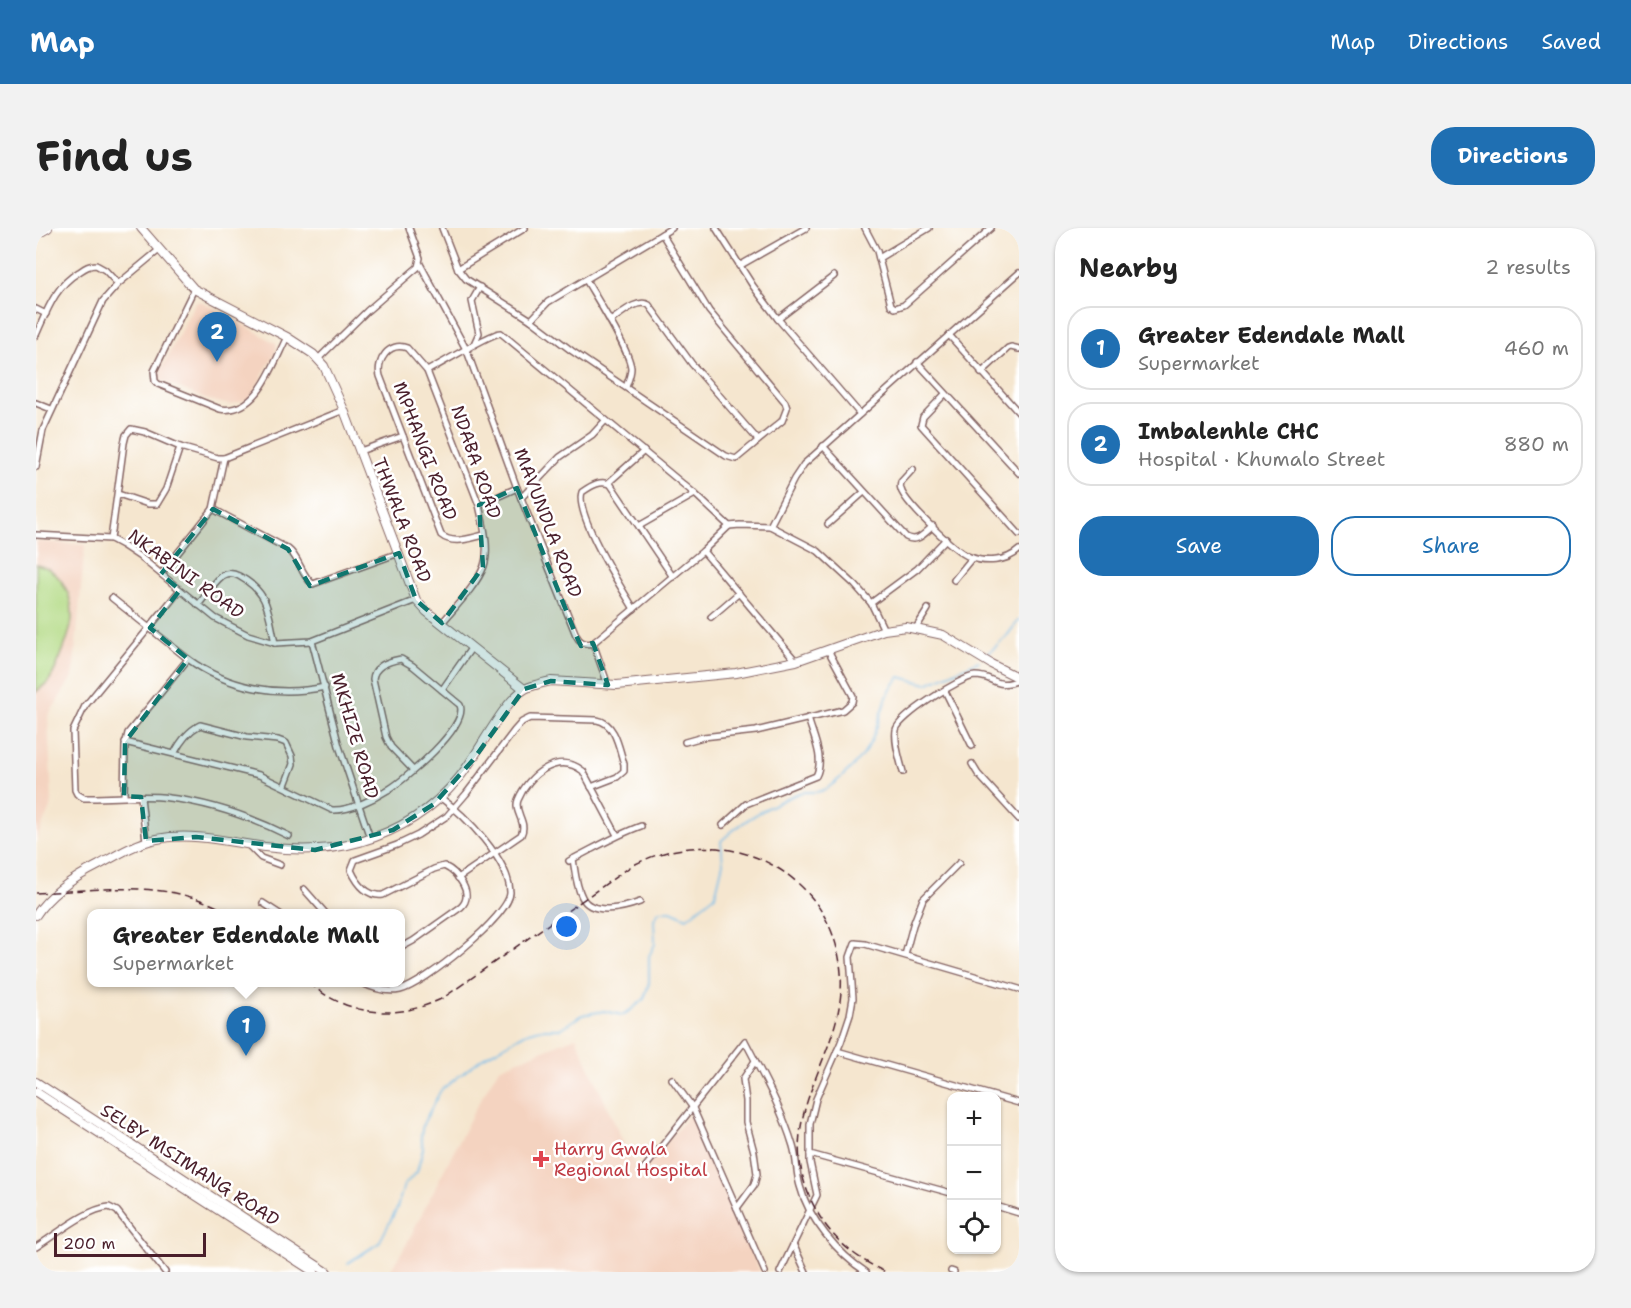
<!DOCTYPE html>
<meta charset="utf-8">
<style>
:root{--surface:#fff;--page:#f2f2f2;--text:#222;--muted:#767676;--line:#e0e0e0;--accent:#1f6fb2}
body{margin:0;font-family:"Shantell Sans",sans-serif;background:var(--page);color:var(--text)}
.controls{position:absolute;right:18px;bottom:18px;display:grid;overflow:hidden;border-radius:12px;box-shadow:0 2px 4px #0004}
.controls button{width:54px;height:54px;display:grid;place-items:center;padding:0;border:0;border-bottom:2px solid var(--line);background:var(--surface);color:var(--text);font:30px sans-serif}
.scale{position:absolute;left:18px;bottom:15px;width:152px;box-sizing:border-box;padding-left:6px;border:3px solid #4a1f2b;border-top:0;font-size:16px;line-height:21px;white-space:nowrap;color:#4a1f2b;-webkit-text-stroke:4px #fff;paint-order:stroke}
.you{position:absolute;left:531px;top:699px;width:21px;height:21px;margin:-15px;border:4px solid #fff;border-radius:50%;background:#1a73e8;box-shadow:0 0 0 9px #1a73e833}
.badge{display:grid;place-items:center;width:39px;height:39px;border-radius:50%;background:var(--accent);color:#fff;font-size:20px;font-weight:700}
.pin{position:absolute;translate:-50% -50px;filter:drop-shadow(0 2px 3px #0008)}
.pin::after{content:'';position:absolute;top:32px;width:21px;height:18px;background:inherit;clip-path:polygon(0 0,100% 0,50% 100%)}
.popup{position:absolute;left:51px;top:681px;width:318px;height:78px;box-sizing:border-box;display:grid;place-content:center;border-radius:12px;background:var(--surface);filter:drop-shadow(0 2px 4px #0005);font-size:20px;white-space:nowrap;color:var(--muted)}
.popup b{font-size:22px;color:var(--text)}
.popup::after{content:'';position:absolute;left:50%;top:100%;margin-left:-12px;border:12px solid transparent;border-top-color:var(--surface)}
.list{margin:0;padding:0;list-style:none}
h2{display:flex;justify-content:space-between;align-items:center;height:78px;margin:0;padding:0 24px;font-size:26px}
h2 small{font-size:20px;font-weight:400;color:var(--muted)}
.list li{display:grid;grid-template-columns:39px 1fr auto;gap:18px;align-items:center;box-sizing:border-box;height:84px;margin:0 12px 12px;padding:0 12px;border:2px solid var(--line);border-radius:24px}
.list b{display:block;font-size:22px;white-space:nowrap}
.list p{margin:0;font-size:20px;white-space:nowrap;color:var(--muted)}
.list em{font-size:20px;font-style:normal;color:var(--muted)}
.actions{display:flex;gap:12px;padding:18px 24px}
.actions a{flex:1;padding:14px 0;border:2px solid var(--accent);border-radius:24px;text-align:center;font-size:21px;color:var(--accent)}
.actions .main{background:var(--accent);color:#fff}
.icon{flex:none;width:33px;height:33px;fill:none;stroke:currentColor;stroke-width:2;stroke-linecap:round;stroke-linejoin:round}
.map{position:relative;flex:none;width:983px;height:1044px;overflow:hidden;border-radius:24px}
header{display:flex;align-items:center;gap:36px;box-sizing:border-box;height:84px;padding:0 30px;background:var(--accent);color:#fff}
header strong{font-size:28px}
nav{display:flex;gap:33px;margin-inline-start:auto;font-size:21px}
.intro{display:flex;align-items:center;justify-content:space-between;box-sizing:border-box;height:144px;padding:0 36px}
h1{margin:0;font-size:42px}
.button{padding:15px 27px;border-radius:24px;background:var(--accent);color:#fff;font-size:21px;font-weight:700}
main{display:flex;gap:36px;padding:0 36px}
aside{flex:1;background:var(--surface);border-radius:24px;box-shadow:0 2px 4px #0004}
.map>svg:first-child{display:block}
.built{fill:#f4d3c0}
.green{fill:#b2da84;stroke:#7e7c58;stroke-width:1.5}
.lines{fill:none;stroke-linecap:round;stroke-linejoin:round}
.stream{stroke:#71bbea;stroke-width:1.5}
.street-casing{stroke:#866564;stroke-width:8}
.secondary-casing{stroke:#866564;stroke-width:10}
.street{stroke:#fff;stroke-width:5}
.secondary{stroke:#fff;stroke-width:8}
.rail{stroke:#4a1f2b;stroke-width:1.5;stroke-dasharray:9 4.5;stroke-linecap:butt}
.marked{fill:#0f766e;fill-opacity:0.2;stroke:#0f766e;stroke-width:4.5;stroke-dasharray:12 8;stroke-linejoin:round}
.health-dot{fill:#e0444e;stroke:#fff;stroke-width:2}
.labels{text-anchor:middle;dominant-baseline:central;stroke-width:5;stroke-linejoin:round;paint-order:stroke}
.street-label{font-size:18px;fill:#4a1f2b;stroke:#fff}
.health-label{font-size:18px;fill:#be3a42;stroke:#fff;text-anchor:start}
</style>
<header>
<strong>Map</strong>
<nav><a>Map</a><a>Directions</a><a>Saved</a></nav>
</header>
<div class="intro"><h1>Find us</h1><a class="button">Directions</a></div>
<main>
<div class="map">
<svg width="983" height="1044" viewBox="0 0 983 1044">
<rect width="100%" height="100%" fill="#fff"/>
<filter id="ink" filterUnits="userSpaceOnUse"><feTurbulence type="fractalNoise" baseFrequency=".0167" numOctaves="2"/><feDisplacementMap in="SourceGraphic" scale="12" xChannelSelector="R" yChannelSelector="G"/><feConvolveMatrix kernelMatrix="1 2 1 2 8 2 1 2 1" color-interpolation-filters="sRGB"/></filter>
<filter id="wash" filterUnits="userSpaceOnUse"><feTurbulence type="fractalNoise" baseFrequency=".008" numOctaves="4" result="noise"/><feDisplacementMap in="SourceGraphic" scale="24" xChannelSelector="R" yChannelSelector="G"/><feGaussianBlur stdDeviation="1.35" result="paint"/><feColorMatrix in="noise" values="0 0 0 0 0 0 0 0 0 0 0 0 0 0 0 0 0 1.4 0 .05"/><feComposite in="paint" operator="in"/></filter>
<g filter="url(#wash)">
<rect width="100%" height="100%" fill="#f5e6cf"/>
<!-- built -->
<g class="built">
<polygon points="165,73 240,115 241,121 215,169 211,172 194,177 172,172 124,152 122,147 159,75"/>
<polygon points="0,313 49,317 37,448 12,488 16,575 0,612"/>
<polygon points="540,809 587,914 604,947 655,885 724,1044 354,1043 371,1015 438,883 463,840"/>
</g>
<!-- green -->
<path class="green" d="M0 336C24 341 37 367 36 390 36 402 21 440 14 451 11 456 4 460 0 464Z"/>
<g class="lines">
<!-- stream -->
<g class="stream">
<polyline points="949,428 970,409 983,392"/>
<path d="M312 1035 343 1015 361 980 368 957 381 944 387 921 385 908 387 896 405 862 445 831 490 805 504 801H524L546 787 568 783 586 787 595 782 608 771 613 755V728L619 716 618 691 623 683H635L651 690 679 668 687 635 685 613C706 593 736 576 763 565 773 562 784 567 793 559 809 547 828 529 836 511 845 490 848 465 864 449L891 456 943 433"/>
</g>
</g>
</g>
<g filter="url(#ink)">
<g class="lines">
<defs>
<g id="street">
<polyline points="406,0 422,41 430,51 495,92 536,123 690,228 700,231 746,193 751,180 749,174 673,83 626,6"/>
<polyline points="680,0 717,58 742,91 824,186"/>
<polyline points="829,0 841,23 855,77 859,80 868,77 876,70 955,0"/>
<polyline points="843,30 893,0"/>
<path d="M384 36 431 123 481 260 540 407C544 415 549 417 557 415L667 323 693 298 704 297 734 298 782 323 819 357 835 375 848 402"/>
<polyline points="703,38 770,0"/>
<polyline points="422,41 489,0"/>
<path d="M550 52C561 71 593 121 595 140 595 147 592 153 590 159"/>
<path d="M158 61 118 143 119 153 122 156 184 181C222 187 237 136 251 109"/>
<polyline points="0,81 10,86"/>
<polyline points="742,91 798,48"/>
<polyline points="495,92 512,74 636,0"/>
<path d="M574 93C584 87 601 70 613 77L656 136 722 212"/>
<path d="M0 107C11 83 19 58 43 44 49 40 53 37 60 37L69 42 82 56"/>
<polyline points="913,107 983,185"/>
<polyline points="438,116 443,105 436,73 444,59"/>
<polyline points="282,131 331,83 382,39 384,30 373,0"/>
<polyline points="881,134 983,245"/>
<path d="M391 143C403 137 457 104 465 105L659 266 693 298"/>
<polyline points="945,145 972,120 975,119 983,121"/>
<polyline points="909,166 887,189 885,197 983,306"/>
<polyline points="0,175 15,181"/>
<path d="M787 218 870 309C881 315 888 306 897 298"/>
<polyline points="324,223 367,208"/>
<polyline points="0,239 7,202 67,73 82,56 123,22"/>
<path d="M877 241 865 254C864 259 864 259 866 264 873 278 919 324 934 329 949 335 970 334 983 322"/>
<polyline points="572,255 608,223"/>
<polyline points="82,266 112,276 121,276 130,261 144,219"/>
<polyline points="485,270 524,229 556,207 569,193"/>
<polyline points="443,277 481,260"/>
<path d="M177 281 252 321C264 330 265 348 277 356L363 325"/>
<polyline points="792,296 828,264"/>
<polyline points="603,298 659,266"/>
<polyline points="734,298 758,251 768,236 983,45"/>
<polyline points="0,307 75,311 86,317 104,329 179,390 212,407 239,415 276,413 380,372"/>
<polyline points="75,311 88,215 90,207 95,201 109,204 144,219 182,230 188,230 308,182"/>
<polyline points="667,323 760,433"/>
<polyline points="125,346 177,281 188,230"/>
<polyline points="918,352 936,330"/>
<path d="M144 362 49 478 37 503 39 562 41 566 48 570C76 571 105 566 133 570 175 575 215 589 253 608"/>
<path d="M76 370 152 431C192 460 240 469 289 459"/>
<polyline points="835,375 881,341 910,311"/>
<path d="M162 377C170 368 177 355 186 348 192 344 197 345 203 348 234 365 232 384 239 415"/>
<path d="M598 381C586 361 538 286 546 264 555 258 565 251 575 257L637 349"/>
<polyline points="675,389 703,365"/>
<path d="M406 395C419 379 441 357 448 338 454 320 447 295 443 277L391 143 371 120C353 113 340 133 344 148L405 307C417 317 434 310 448 307"/>
<polyline points="880,400 892,381"/>
<polyline points="276,413 303,518 334,610"/>
<polyline points="557,415 572,457"/>
<polyline points="406,462 436,419"/>
<polyline points="909,463 936,518"/>
<path d="M89 514 223 547 296 582C314 583 338 571 352 562 370 551 433 498 424 477L377 438 365 431C353 433 338 438 337 451L350 509 355 519 377 542"/>
<polyline points="649,514 667,509 720,503 807,482 816,474 817,468 792,422"/>
<path d="M138 526C144 514 152 503 164 497L211 509 242 512 250 515 256 528 257 536 249 557"/>
<polyline points="936,536 942,546 983,591"/>
<path d="M867 544C864 532 858 515 860 502 862 489 925 449 939 448 959 448 959 462 983 452"/>
<polyline points="88,568 89,518 92,505 152,431"/>
<polyline points="105,569 110,613"/>
<path d="M687 597 710 576 780 548C789 531 777 508 772 490"/>
<polyline points="212,617 225,630 244,637"/>
<path d="M537 631C539 643 540 658 546 669 555 688 588 680 604 674"/>
<path d="M533 633C557 621 580 607 605 598"/>
<path d="M422 650 485 607C492 594 477 584 482 572 492 547 522 523 547 543L581 607"/>
<polyline points="268,661 290,686"/>
<polyline points="227,675 244,686"/>
<path d="M364 720 377 713 425 679C439 666 421 644 408 638L398 641 347 667C331 669 321 655 315 642L319 632 361 617 382 607 411 588 430 566 478 503 486 494 494 490 561 492C580 495 583 521 588 536V543L581 549 555 559"/>
<polyline points="869,727 877,697 887,671 923,635"/>
<path d="M324 754C336 760 350 765 364 762 387 757 475 687 474 664 473 632 429 587 405 570"/>
<polyline points="801,823 983,875"/>
<polyline points="636,851 657,880 729,1044"/>
<polyline points="774,926 915,965"/>
<path d="M607 942 709 813C726 846 746 881 757 918 761 931 760 945 764 958 772 990 802 1026 830 1044"/>
<polyline points="960,978 983,985"/>
<polyline points="701,980 718,957 721,946 718,924 710,894 710,873 707,851 719,833"/>
<polyline points="758,1018 770,1044"/>
<path d="M0 1019C20 1007 50 981 73 979L81 983 129 1044"/>
<polyline points="915,1043 918,1044"/>
<polyline points="744,1044 781,967 774,934 774,896 780,871 805,814 814,787 817,770 814,729 819,715 829,716 983,761"/>
</g>
<g id="secondary">
<polyline points="105,0 158,61 251,109 277,126 288,138 308,182 380,372 390,383 488,461"/>
<polyline points="0,7 12,0"/>
<path d="M0 687C15 664 39 649 63 637 81 627 100 615 121 611 157 604 193 614 229 619 261 623 293 623 324 614 362 603 396 582 422 551 441 529 467 473 489 461 497 457 507 455 515 453L581 457 700 445 760 433 848 402 870 399 907 407 955 436 983 450"/>
<polyline points="0,854 291,1044"/>
<polyline points="0,864 278,1044"/>
</g>
</defs>
<!-- street casing -->
<use href="#street" class="street-casing"/>
<!-- secondary casing -->
<use href="#secondary" class="secondary-casing"/>
<!-- street -->
<use href="#street" class="street"/>
<!-- secondary -->
<use href="#secondary" class="secondary"/>
<!-- rail -->
<g class="rail">
<path d="M0 665C65 662 135 650 194 686"/>
<path d="M272 754C311 788 361 793 407 770L594 639C682 589 797 639 805 745 811 832 729 887 780 982 795 1010 820 1031 850 1044"/>
</g>
</g>
</g>
<!-- marked area -->
<path class="marked" d="M481 260 540 407 545 418 557 415 572 457 515 453 488 461 437 532 398 576 357 602 279 622 160 609 110 613 105 569 88 568 89 514 152 431 114 400 144 362 125 346 177 281 252 321 274 358 363 325 380 372 406 395 447 339 443 277Z"/>
<!-- markers -->
<path class="health-dot" d="M502 922h6v6h6v6h-6v6h-6v-6h-6v-6h6z"/>
<g class="labels">
<!-- street labels -->
<g class="street-label">
<text transform="translate(389 223) rotate(69)">MPHANGI ROAD</text>
<text transform="translate(440 234) rotate(71)">NDABA ROAD</text>
<text transform="translate(366 292) rotate(69)">THWALA ROAD</text>
<text transform="translate(512 295) rotate(69)">MAVUNDLA ROAD</text>
<text transform="translate(150 346) rotate(36)">NKABINI ROAD</text>
<text transform="translate(319 508) rotate(74)">MKHIZE ROAD</text>
<text transform="translate(154 937) rotate(33)">SELBY MSIMANG ROAD</text>
</g>
<!-- health labels -->
<g class="health-label">
<text x="518" y="921">Harry Gwala<tspan x="518" dy="21">Regional Hospital</tspan></text>
</g>
</g>
</svg>
<div class="controls">
<button>+</button>
<button>−</button>
<button><svg class="icon" aria-label="locate" viewBox="0 0 24 24"><circle cx="12" cy="12" r="6"/><path d="M12 2v4M12 18v4M2 12h4M18 12h4"/></svg></button>
</div>
<div class="scale">200 m</div>
<div class="you"></div>
<div class="pin badge" style="left:210px;top:828px">1</div>
<div class="popup"><b>Greater Edendale Mall</b>Supermarket</div>
<div class="pin badge" style="left:181px;top:134px">2</div>
</div>
<aside>
<h2>Nearby<small>2 results</small></h2>
<ul class="list">
<li><span class="badge">1</span><div><b>Greater Edendale Mall</b><p>Supermarket</p></div><em>460 m</em></li>
<li><span class="badge">2</span><div><b>Imbalenhle CHC</b><p>Hospital · Khumalo Street</p></div><em>880 m</em></li>
</ul>
<div class="actions"><a class="main">Save</a><a>Share</a></div>
</aside>
</main>
